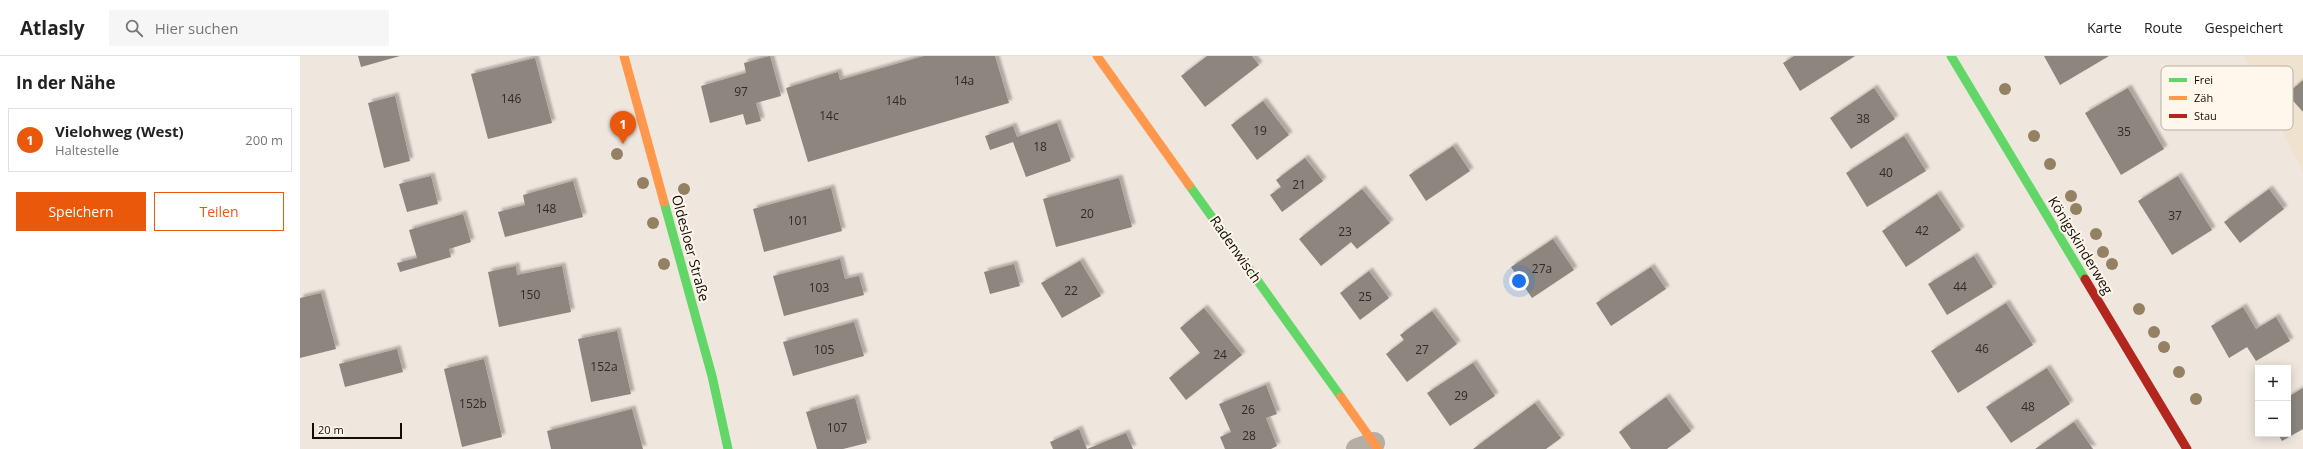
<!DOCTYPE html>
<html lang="de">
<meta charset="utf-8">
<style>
:root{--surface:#fff;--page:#f6f6f6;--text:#222;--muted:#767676;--line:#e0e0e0;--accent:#ea580c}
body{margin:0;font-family:"Open Sans",sans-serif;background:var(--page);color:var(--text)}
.controls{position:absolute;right:12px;bottom:12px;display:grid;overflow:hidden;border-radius:0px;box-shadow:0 2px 10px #0003}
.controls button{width:36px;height:36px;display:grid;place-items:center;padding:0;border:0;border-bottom:1px solid var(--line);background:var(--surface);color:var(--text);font:20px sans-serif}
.scale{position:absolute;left:12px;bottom:10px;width:90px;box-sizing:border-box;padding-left:4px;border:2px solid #120d08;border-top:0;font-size:11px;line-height:14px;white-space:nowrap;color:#120d08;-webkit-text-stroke:3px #fff7ec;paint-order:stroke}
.you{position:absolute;left:1219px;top:225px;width:14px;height:14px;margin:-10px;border:3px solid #fff;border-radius:50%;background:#1a73e8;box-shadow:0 0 0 6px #1a73e833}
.badge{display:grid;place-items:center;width:26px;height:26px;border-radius:50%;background:var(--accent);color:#fff;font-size:13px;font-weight:700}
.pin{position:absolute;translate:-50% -33px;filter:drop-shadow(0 1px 2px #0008)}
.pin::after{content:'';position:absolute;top:21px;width:14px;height:12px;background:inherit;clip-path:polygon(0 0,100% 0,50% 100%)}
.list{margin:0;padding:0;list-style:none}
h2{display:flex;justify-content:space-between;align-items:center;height:52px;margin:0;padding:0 16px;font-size:17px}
h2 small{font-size:13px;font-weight:400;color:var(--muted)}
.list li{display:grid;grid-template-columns:26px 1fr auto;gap:12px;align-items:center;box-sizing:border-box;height:64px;margin:0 8px 8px;padding:0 8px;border:1px solid var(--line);border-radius:0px}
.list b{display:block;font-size:15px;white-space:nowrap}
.list p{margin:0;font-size:13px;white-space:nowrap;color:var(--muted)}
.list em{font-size:13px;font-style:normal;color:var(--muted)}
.actions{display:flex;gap:8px;padding:12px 16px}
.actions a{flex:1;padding:9px 0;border:1px solid var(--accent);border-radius:0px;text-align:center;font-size:14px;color:var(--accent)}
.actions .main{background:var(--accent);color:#fff}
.icon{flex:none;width:22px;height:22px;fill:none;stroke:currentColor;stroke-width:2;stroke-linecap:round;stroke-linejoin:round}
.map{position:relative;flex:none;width:2003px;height:393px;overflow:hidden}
header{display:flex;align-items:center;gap:24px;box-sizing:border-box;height:56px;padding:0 20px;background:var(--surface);border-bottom:1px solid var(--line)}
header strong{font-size:19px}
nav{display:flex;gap:22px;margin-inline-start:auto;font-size:14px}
.search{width:280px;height:36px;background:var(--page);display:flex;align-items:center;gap:10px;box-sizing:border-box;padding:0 14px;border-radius:0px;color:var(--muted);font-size:15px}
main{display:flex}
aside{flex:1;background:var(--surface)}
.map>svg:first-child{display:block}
.built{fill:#efe2cf}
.building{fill:#8c867f;filter:url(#shadow)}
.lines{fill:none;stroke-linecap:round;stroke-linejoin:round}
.street{stroke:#b5aea4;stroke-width:22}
.fast{stroke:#63d668;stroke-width:9}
.slow{stroke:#ff974d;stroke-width:9}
.jam{stroke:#b3261e;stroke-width:9}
.tree{fill:#948163}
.labels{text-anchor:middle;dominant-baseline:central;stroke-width:4;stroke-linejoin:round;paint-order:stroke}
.number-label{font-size:12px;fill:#302b26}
.street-label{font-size:14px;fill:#120d08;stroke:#fff7ec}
.key{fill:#fff7ec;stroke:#b8b1a8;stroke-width:1}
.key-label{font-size:11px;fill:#120d08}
</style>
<header>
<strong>Atlasly</strong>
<div class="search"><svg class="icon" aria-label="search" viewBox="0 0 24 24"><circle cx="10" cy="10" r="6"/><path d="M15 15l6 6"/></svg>Hier suchen</div>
<nav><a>Karte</a><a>Route</a><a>Gespeichert</a></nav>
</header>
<main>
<aside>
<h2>In der Nähe<small></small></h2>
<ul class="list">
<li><span class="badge">1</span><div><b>Vielohweg (West)</b><p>Haltestelle</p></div><em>200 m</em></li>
</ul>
<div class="actions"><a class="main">Speichern</a><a>Teilen</a></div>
</aside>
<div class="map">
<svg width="2003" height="393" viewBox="0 0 2003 393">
<defs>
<filter id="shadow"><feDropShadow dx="3.5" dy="-3.5" stdDeviation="1" flood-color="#0004"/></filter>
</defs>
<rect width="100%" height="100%" fill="#efe7dd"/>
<!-- built -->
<polygon class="built" points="1944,0 2003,0 2003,116"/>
<!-- building -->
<g class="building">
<polygon points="58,0 100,0 61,11"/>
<polygon points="470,0 481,40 456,47 461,65 446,69 443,58 410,67 401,30 446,17 444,7"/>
<polygon points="624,0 695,0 709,47 508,106 486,32 538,16 540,24"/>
<polygon points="907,0 952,0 959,9 905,51 881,20"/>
<polygon points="1494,0 1555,0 1500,35 1483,7"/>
<polygon points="1744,0 1809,0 1760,29"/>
<polygon points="235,2 252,67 188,83 171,18"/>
<polygon points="2003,24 2003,56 1987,38"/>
<polygon points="1574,32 1595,63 1551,93 1530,62"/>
<polygon points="1828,32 1864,93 1821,119 1785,57"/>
<polygon points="95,40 110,105 84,112 68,47"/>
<polygon points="963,45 989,79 957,104 931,69"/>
<polygon points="757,67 771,105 726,121 713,86 690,94 685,80 713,70 717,81"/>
<polygon points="1604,80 1626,115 1567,151 1546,117"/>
<polygon points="1153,90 1170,115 1126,145 1109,119"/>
<polygon points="1005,102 1023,125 982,156 970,139 981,131 976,124"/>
<polygon points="131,120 138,148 107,156 99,128"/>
<polygon points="1878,120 1912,174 1872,199 1838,145"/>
<polygon points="819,122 832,171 756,191 743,143"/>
<polygon points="273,125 283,161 205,181 198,156 225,149 223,139"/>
<polygon points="531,132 542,175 464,196 453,153"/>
<polygon points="1062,133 1090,167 1057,193 1051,186 1021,210 999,183"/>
<polygon points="1969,133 1984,153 1940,187 1924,166"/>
<polygon points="1637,138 1661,174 1606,211 1582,175"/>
<polygon points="163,158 171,186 149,193 151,201 100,216 97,207 117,202 109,174"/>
<polygon points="1253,183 1274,214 1232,242 1211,211"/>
<polygon points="1674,200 1693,231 1647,259 1628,228"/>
<polygon points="540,203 545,223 559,220 564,239 484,260 473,220"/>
<polygon points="780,205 801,240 762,262 741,227"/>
<polygon points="714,208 720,230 690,238 684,216"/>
<polygon points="216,210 217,219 262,210 271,256 199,271 188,216"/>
<polygon points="1351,211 1366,233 1311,270 1296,247"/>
<polygon points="1069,215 1089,242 1060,264 1040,237"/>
<polygon points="21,237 36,293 0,302 0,242"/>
<polygon points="1706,247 1733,289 1658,337 1631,295"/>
<polygon points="1943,251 1956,273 1976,261 1990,285 1956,305 1947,291 1929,302 1911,270"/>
<polygon points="904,252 942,299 886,344 869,322 900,297 880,272"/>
<polygon points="1132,255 1157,288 1107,326 1086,298 1104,284 1100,279"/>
<polygon points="554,266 564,300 493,320 483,286"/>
<polygon points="317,275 331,338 291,346 278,283"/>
<polygon points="97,293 103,316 45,331 39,308"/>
<polygon points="184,303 202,381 162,391 144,313"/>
<polygon points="1173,307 1195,340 1150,370 1127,337"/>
<polygon points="1747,312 1770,348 1711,387 1686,351"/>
<polygon points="966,329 977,358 966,362 977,390 971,393 925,393 920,381 931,376 919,348"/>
<polygon points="2003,332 2003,373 1982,385 1978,378 1988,378 1988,341"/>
<polygon points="1366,341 1391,375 1367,393 1331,393 1319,376"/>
<polygon points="555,342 567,387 543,393 517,393 506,356"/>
<polygon points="1235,347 1261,382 1246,393 1173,393"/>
<polygon points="332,353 343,393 251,393 247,375"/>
<polygon points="1774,366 1793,393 1735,393"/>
<polygon points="779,373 787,393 753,393 750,386"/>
<polygon points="826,377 833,393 787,393"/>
</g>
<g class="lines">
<!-- street -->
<polyline class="street" points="1057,393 1074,387"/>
<!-- fast -->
<g class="fast">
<polyline points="1651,0 1785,223"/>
<polyline points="889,129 1041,341"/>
<polyline points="364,146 412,320 428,393"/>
</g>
<!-- slow -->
<g class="slow">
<polyline points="324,0 364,146"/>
<polyline points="797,0 889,129"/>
<polyline points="1041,341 1078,393"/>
</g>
<!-- jam -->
<polyline class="jam" points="1785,223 1887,393"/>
</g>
<!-- trees -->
<g class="tree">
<circle cx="1705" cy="33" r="6"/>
<circle cx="1734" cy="80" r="6"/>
<circle cx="317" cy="98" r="6"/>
<circle cx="1750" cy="108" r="6"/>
<circle cx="343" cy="127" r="6"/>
<circle cx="384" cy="133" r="6"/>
<circle cx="1771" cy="140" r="6"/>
<circle cx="1776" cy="153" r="6"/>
<circle cx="353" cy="167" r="6"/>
<circle cx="1796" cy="178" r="6"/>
<circle cx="1803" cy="196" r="6"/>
<circle cx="364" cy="208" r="6"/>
<circle cx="1812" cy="208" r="6"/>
<circle cx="1839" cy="253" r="6"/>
<circle cx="1854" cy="276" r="6"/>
<circle cx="1864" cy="291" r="6"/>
<circle cx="1879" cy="316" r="6"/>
<circle cx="1896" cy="343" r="6"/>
</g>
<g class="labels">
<!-- number labels -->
<g class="number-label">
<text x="664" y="24">14a</text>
<text x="441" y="35">97</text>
<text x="211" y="42">146</text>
<text x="596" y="44">14b</text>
<text x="529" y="59">14c</text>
<text x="1563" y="62">38</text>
<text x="960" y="74">19</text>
<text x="1824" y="75">35</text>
<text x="740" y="90">18</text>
<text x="1586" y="116">40</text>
<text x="999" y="128">21</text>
<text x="246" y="152">148</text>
<text x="787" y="157">20</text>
<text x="1875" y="159">37</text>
<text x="498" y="164">101</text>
<text x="1622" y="174">42</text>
<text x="1045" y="175">23</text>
<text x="1242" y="212">27a</text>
<text x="1660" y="230">44</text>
<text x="519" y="231">103</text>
<text x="771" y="234">22</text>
<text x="230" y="238">150</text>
<text x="1065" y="240">25</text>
<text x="1682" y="292">46</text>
<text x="524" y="293">105</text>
<text x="1122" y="293">27</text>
<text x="920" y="298">24</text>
<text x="304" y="310">152a</text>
<text x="1161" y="339">29</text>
<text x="173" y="347">152b</text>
<text x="1728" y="350">48</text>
<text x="948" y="353">26</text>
<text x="537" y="371">107</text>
<text x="949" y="379">28</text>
</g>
<!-- street labels -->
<g class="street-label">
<text transform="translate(1781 189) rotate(59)">Königskinderweg</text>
<text transform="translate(391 192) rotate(75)">Oldesloer Straße</text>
<text transform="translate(936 193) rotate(55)">Radenwisch</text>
</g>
</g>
<!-- legend -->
<rect x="1861" y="10" width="132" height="64" rx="6" class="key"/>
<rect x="1869" y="22" width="18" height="4" fill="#63d668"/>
<rect x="1869" y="40" width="18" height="4" fill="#ff974d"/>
<rect x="1869" y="58" width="18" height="4" fill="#b3261e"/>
<g class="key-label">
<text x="1894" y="28">Frei</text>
<text x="1894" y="46">Zäh</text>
<text x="1894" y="64">Stau</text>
</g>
</svg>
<div class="controls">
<button>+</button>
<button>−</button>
</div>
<div class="scale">20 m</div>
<div class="you"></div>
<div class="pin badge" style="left:323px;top:88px">1</div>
</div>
</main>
